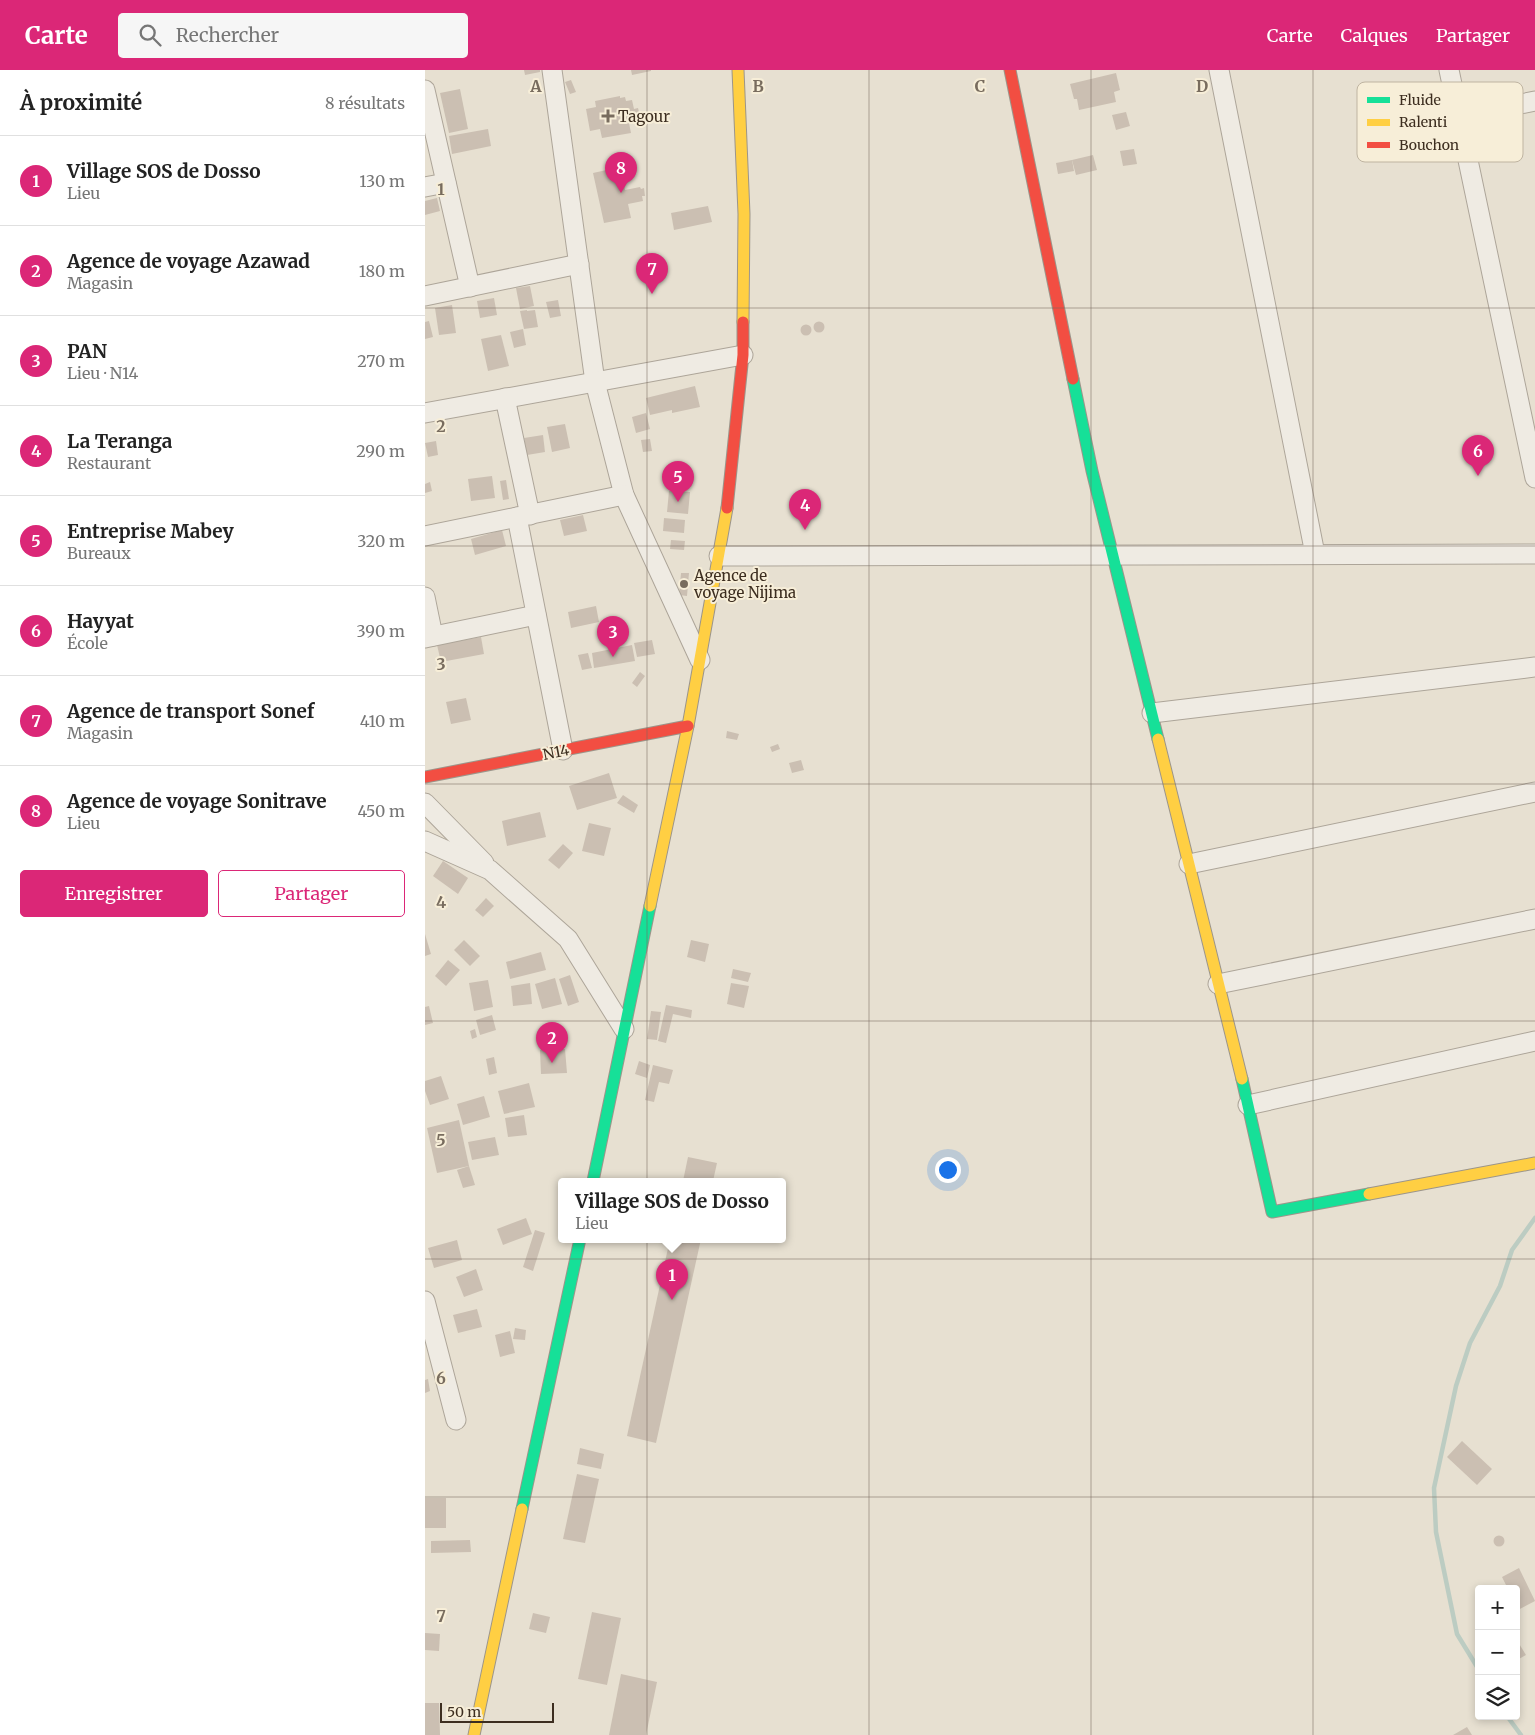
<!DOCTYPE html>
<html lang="fr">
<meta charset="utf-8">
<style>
:root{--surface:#fff;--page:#f6f6f6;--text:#222;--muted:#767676;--line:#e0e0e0;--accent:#db2777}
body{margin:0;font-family:Merriweather,serif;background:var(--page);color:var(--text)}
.controls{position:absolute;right:15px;bottom:15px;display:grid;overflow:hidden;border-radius:5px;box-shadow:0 2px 8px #0003}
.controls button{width:45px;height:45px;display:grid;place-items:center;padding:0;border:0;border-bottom:1px solid var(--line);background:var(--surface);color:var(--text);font:25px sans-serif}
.scale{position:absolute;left:15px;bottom:12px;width:114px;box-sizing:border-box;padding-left:5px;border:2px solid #3d2e20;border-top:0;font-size:14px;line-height:18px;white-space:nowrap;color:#3d2e20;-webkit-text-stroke:4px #f7eed8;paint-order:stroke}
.you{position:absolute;left:522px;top:1099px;width:18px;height:18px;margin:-12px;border:4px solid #fff;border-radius:50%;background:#1a73e8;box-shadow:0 0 0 8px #1a73e833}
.badge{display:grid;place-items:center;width:32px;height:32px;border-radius:50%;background:var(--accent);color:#fff;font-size:16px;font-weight:700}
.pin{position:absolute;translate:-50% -41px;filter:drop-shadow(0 1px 2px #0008)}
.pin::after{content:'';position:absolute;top:26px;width:18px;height:15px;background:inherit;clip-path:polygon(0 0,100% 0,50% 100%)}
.popup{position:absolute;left:133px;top:1108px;width:228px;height:65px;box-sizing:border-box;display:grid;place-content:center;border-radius:5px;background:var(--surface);filter:drop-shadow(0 1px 4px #0005);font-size:16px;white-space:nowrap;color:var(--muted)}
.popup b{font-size:19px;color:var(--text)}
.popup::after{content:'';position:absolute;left:50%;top:100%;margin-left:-10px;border:10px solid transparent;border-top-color:var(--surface)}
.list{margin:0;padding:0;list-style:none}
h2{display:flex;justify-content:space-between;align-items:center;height:65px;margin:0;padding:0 20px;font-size:21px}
h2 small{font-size:16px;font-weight:400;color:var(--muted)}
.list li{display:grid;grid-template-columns:32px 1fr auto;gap:15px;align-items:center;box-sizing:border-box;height:90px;padding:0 20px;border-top:1px solid var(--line)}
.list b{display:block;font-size:19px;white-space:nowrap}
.list p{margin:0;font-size:16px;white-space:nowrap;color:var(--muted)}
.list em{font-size:16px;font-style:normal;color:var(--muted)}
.actions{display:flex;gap:10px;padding:15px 20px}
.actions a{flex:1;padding:11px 0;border:1px solid var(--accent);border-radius:5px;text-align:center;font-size:18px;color:var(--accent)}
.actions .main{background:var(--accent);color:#fff}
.icon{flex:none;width:28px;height:28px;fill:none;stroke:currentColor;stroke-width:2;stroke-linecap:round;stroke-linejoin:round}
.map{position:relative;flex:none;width:1110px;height:1665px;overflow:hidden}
header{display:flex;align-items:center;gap:30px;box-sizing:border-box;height:70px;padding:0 25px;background:var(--accent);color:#fff}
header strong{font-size:24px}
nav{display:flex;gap:28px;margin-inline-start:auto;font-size:18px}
.search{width:350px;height:45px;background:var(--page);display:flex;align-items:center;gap:12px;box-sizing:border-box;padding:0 18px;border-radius:5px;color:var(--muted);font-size:19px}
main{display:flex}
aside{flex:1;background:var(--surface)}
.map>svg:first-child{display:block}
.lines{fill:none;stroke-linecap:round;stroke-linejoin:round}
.stream{stroke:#bcccc2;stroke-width:4.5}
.building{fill:#cbbfb2}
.street-casing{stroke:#ada599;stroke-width:21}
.fast-casing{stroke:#9c958a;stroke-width:13}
.slow-casing{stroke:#9c958a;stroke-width:13}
.jam-casing{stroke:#9c958a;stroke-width:13}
.street{stroke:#efebe3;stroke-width:19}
.fast{stroke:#16e098;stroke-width:11}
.slow{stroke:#ffcf43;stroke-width:11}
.jam{stroke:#f24e42;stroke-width:11}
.grid{fill:none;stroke:#786c5e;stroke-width:1;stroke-opacity:0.55}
.poi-dot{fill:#786c5e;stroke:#f7eed8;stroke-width:2}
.labels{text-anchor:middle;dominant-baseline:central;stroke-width:4;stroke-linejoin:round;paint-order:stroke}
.poi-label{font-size:15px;fill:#3d2e20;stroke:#f7eed8;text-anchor:start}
.street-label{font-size:15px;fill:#3d2e20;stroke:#f7eed8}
.key{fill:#f7eed8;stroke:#bfb4a1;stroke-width:1}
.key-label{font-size:14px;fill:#3d2e20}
.grid-label{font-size:16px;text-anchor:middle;font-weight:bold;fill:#786c5e;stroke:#f7eed8;stroke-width:4;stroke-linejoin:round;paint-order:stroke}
</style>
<header>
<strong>Carte</strong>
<div class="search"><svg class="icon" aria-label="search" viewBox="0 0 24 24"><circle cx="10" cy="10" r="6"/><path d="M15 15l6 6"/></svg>Rechercher</div>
<nav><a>Carte</a><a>Calques</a><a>Partager</a></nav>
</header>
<main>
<aside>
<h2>À proximité<small>8 résultats</small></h2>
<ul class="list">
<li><span class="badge">1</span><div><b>Village SOS de Dosso</b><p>Lieu</p></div><em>130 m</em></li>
<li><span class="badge">2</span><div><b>Agence de voyage Azawad</b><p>Magasin</p></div><em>180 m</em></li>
<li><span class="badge">3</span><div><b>PAN</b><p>Lieu · N14</p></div><em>270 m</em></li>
<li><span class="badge">4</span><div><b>La Teranga</b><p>Restaurant</p></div><em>290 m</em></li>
<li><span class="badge">5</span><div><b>Entreprise Mabey</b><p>Bureaux</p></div><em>320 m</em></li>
<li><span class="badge">6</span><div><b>Hayyat</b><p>École</p></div><em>390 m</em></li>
<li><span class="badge">7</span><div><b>Agence de transport Sonef</b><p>Magasin</p></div><em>410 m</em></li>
<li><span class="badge">8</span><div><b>Agence de voyage Sonitrave</b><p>Lieu</p></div><em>450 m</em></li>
</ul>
<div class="actions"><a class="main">Enregistrer</a><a>Partager</a></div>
</aside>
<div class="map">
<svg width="1110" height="1665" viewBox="0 0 1110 1665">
<rect width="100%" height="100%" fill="#e7e0d1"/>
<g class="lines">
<!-- stream -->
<g class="stream">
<polyline points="1054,1600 1032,1564 1011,1462 1009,1418 1031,1316 1045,1273 1075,1216 1087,1180 1110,1148"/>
<polyline points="1082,1646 1096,1665"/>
</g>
</g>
<!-- building -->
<g class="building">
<polygon points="99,0 115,0 115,2 100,5"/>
<polygon points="206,0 226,0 226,1 207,5"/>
<polygon points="691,3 695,20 689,22 691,32 654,40 652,29 649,29 645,14"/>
<polygon points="146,10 151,22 145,24 140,12"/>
<polygon points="35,19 43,59 24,63 15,23"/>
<polygon points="195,26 195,28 200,27 201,31 207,30 209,39 213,38 215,46 211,46 212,52 204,53 206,63 177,68 175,59 165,61 161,39 171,37 170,31"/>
<polygon points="701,42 705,56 691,60 687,45"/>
<polygon points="63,59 66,76 27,84 24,66"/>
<polygon points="709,79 712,94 698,96 695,81"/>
<polygon points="668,85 672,100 651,105 647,90"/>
<polygon points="647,90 649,101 633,104 631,93"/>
<polygon points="195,97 200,120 215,117 216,119 219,118 220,126 217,126 218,131 203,134 206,148 179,153 168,103"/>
<polygon points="12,128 15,141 0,145 0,131"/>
<polygon points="283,136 287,152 249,160 246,143"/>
<polygon points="105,216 109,236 95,239 91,218"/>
<polygon points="69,228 72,245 55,248 52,231"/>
<polygon points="133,230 136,246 125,248 121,232"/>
<polygon points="27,235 31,263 14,265 10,238"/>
<polygon points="102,240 102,241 110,240 113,257 99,259 95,241"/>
<polygon points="4,251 8,267 0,269 0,252"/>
<circle cx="394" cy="257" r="5.5"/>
<circle cx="381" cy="260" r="5.5"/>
<polygon points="98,259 101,275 89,278 85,262"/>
<polygon points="76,265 84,296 63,301 56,269"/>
<polygon points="270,316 275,337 247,343 247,340 225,345 221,328"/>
<polygon points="221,343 225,359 211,363 207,347"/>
<polygon points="140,354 145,378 127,382 122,357"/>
<polygon points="118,365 120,382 102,385 99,368"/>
<polygon points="225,369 227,381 218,382 216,370"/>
<polygon points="11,371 13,385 3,387 0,373"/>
<polygon points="67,406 70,428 46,431 43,409"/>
<polygon points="81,410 84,429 78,430 75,411"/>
<polygon points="5,412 7,421 0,423 0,414"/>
<polygon points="244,421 265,422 263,444 242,442"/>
<polygon points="158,445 162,461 139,466 135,450"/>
<polygon points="239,448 260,450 259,463 238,461"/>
<polygon points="77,460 81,476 50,485 46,469"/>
<polygon points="246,470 260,471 259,480 245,479"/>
<polygon points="256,503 264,503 262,526 254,525"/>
<polygon points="171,536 174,552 146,558 143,542"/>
<polygon points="56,567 59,584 16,592 12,575"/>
<polygon points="227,570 230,584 212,587 209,573"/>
<polygon points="207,575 210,591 169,598 167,583"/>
<polygon points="163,583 167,598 157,600 153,585"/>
<polygon points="215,602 220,606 212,617 207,613"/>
<polygon points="41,628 46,650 26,654 21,632"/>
<polygon points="302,661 314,664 312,670 301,668"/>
<polygon points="353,674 355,679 347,682 345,677"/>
<polygon points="376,690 379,700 367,703 364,693"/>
<polygon points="184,703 192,728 152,740 144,716"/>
<polygon points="198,725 213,735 209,743 192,733"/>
<polygon points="115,742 121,767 82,776 77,751"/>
<polygon points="164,753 186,758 179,786 157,781"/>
<polygon points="138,774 148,783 134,799 123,790"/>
<polygon points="18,791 43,808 33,824 8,806"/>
<polygon points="61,828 69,836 58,847 50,840"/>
<polygon points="0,864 6,884 0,886"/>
<polygon points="39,870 55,886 45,896 29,880"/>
<polygon points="266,870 284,874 280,892 262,887"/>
<polygon points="116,882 121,900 85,909 81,892"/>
<polygon points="23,890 35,900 21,916 10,906"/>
<polygon points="308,899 326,903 323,912 306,908"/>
<polygon points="145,905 154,932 143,936 134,909"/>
<polygon points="130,908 137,934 117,939 110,914"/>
<polygon points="63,910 68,937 49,941 44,913"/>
<polygon points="105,913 107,934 88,936 86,916"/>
<polygon points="306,913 324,916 319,938 302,934"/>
<polygon points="241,935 267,940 266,948 248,944 241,973 233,971"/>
<polygon points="4,936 8,953 0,955 0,937"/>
<polygon points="226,941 236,942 232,970 222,969"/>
<polygon points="67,945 71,960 55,965 51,950"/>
<polygon points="50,959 52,967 47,969 45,961"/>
<polygon points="140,979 142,1003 116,1004 115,980"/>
<polygon points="69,987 72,1003 64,1005 61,989"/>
<polygon points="214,991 225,995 222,1008 210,1004"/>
<polygon points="228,995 248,1000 244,1014 234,1012 229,1032 220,1030"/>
<polygon points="16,1006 24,1029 5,1035 0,1021 0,1011"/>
<polygon points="104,1013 110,1037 79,1044 73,1021"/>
<polygon points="59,1026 65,1047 38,1055 32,1034"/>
<polygon points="99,1045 102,1065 83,1067 80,1048"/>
<polygon points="34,1050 44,1096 12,1103 2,1058"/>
<polygon points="70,1067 74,1085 47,1090 43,1072"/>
<polygon points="263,1087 292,1093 288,1111 258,1111"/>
<polygon points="44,1096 50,1115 38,1118 32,1100"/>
<polygon points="101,1148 107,1164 78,1175 72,1159"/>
<polygon points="110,1160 120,1163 108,1201 98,1197"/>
<polygon points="245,1169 276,1169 231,1373 202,1366"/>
<polygon points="32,1170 37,1190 9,1198 3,1178"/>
<polygon points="51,1199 58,1220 39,1227 31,1207"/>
<polygon points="52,1239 57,1257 33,1263 28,1245"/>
<polygon points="90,1258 101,1260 100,1270 88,1269"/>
<polygon points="85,1261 90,1283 75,1287 70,1265"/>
<polygon points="3,1309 5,1321 0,1323 0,1310"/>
<polygon points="1037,1371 1067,1399 1052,1415 1022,1387"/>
<polygon points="155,1378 179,1384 176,1399 152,1394"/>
<polygon points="152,1404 174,1409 160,1473 138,1469"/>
<rect x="0" y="1428" width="21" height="30"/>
<circle cx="1074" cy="1471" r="5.5"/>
<polygon points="45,1470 46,1482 6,1483 6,1471"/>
<polygon points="1094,1498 1110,1531 1091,1541 1091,1519 1083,1519 1077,1507"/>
<polygon points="167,1542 196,1548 182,1615 153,1609"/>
<polygon points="108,1543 125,1547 121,1563 104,1559"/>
<polygon points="0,1563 15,1564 14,1581 0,1580"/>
<polygon points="1093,1572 1101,1585 1092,1590 1091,1573"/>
<polygon points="196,1604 232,1612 221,1665 184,1665"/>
<polygon points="0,1633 14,1633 15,1665 0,1665"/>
<polygon points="1042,1657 1047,1665 1028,1665"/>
</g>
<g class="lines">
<defs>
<g id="street">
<polyline points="127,0 170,312 199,425 275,590"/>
<polyline points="794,0 890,484"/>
<polyline points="1024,0 1110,408"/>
<polyline points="0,20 45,217"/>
<polyline points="1034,47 1110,31"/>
<polyline points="0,117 21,113"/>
<polyline points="0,226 154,194"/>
<polyline points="80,328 105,445"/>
<polyline points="0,343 318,285"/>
<polyline points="92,447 138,680"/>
<polyline points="0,466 199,425"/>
<polyline points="294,486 1110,484"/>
<polyline points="0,527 8,566"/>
<polyline points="0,568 111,545"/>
<polyline points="727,643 1110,597"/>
<polyline points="0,733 59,793"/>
<polyline points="0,771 65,800 143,869 199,959"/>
<polyline points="764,794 1110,722"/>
<polyline points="793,914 1110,849"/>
<polyline points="823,1035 1110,971"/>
<polyline points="0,1231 31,1350"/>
</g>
<g id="fast">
<polyline points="648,309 667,401 733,669"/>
<polyline points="817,1009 847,1142 944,1124"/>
<polyline points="168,1111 225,836"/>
<polyline points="97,1439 155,1169"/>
</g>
<g id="slow">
<polyline points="313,0 319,144 318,252"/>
<polyline points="733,669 817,1009"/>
<polyline points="225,836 263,656 302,438"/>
<polyline points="944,1124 1110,1093"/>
<polyline points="49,1665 97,1439"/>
</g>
<g id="jam">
<polyline points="585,0 648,309"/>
<polyline points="302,438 318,285 318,252"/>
<polyline points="0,707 263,656"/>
</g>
</defs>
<!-- street casing -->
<use href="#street" class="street-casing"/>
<!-- fast casing -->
<use href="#fast" class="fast-casing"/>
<!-- slow casing -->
<use href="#slow" class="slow-casing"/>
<!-- jam casing -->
<use href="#jam" class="jam-casing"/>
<!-- street -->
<use href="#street" class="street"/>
<!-- fast -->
<use href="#fast" class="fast"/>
<!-- slow -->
<use href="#slow" class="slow"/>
<!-- jam -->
<use href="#jam" class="jam"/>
</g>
<!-- grid -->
<path class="grid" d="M222 0V1665M444 0V1665M666 0V1665M888 0V1665M0 238H1110M0 476H1110M0 714H1110M0 951H1110M0 1189H1110M0 1427H1110"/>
<!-- markers -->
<g class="poi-dot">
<path d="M180.5 38.5h5v5h5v5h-5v5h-5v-5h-5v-5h5z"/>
<circle cx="259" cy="514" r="5"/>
</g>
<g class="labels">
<!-- poi labels -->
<g class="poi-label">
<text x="193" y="46">Tagour</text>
<text x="269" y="505">Agence de<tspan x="269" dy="17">voyage Nijima</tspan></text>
</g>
<!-- street labels -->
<g class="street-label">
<text transform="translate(131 682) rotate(-11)">N14</text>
</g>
</g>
<!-- legend -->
<rect x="932" y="12" width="166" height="80" rx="8" class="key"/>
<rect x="942" y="27" width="23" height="6" fill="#16e098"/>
<rect x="942" y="49" width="23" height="7" fill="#ffcf43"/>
<rect x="942" y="72" width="23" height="6" fill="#f24e42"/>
<g class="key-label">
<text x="974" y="35">Fluide</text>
<text x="974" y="57">Ralenti</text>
<text x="974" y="80">Bouchon</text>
</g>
<g class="grid-label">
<text x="111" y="22">A</text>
<text x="333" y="22">B</text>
<text x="555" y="22">C</text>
<text x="777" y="22">D</text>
<text x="16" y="125">1</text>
<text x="16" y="362">2</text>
<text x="16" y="600">3</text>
<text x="16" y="838">4</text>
<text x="16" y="1076">5</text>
<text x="16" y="1314">6</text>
<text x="16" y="1552">7</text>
</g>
</svg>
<div class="controls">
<button>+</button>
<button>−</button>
<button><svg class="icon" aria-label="layers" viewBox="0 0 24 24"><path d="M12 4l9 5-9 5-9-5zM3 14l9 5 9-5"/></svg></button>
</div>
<div class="scale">50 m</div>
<div class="you"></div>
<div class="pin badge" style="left:247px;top:1230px">1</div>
<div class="popup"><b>Village SOS de Dosso</b>Lieu</div>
<div class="pin badge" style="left:127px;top:993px">2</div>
<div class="pin badge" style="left:188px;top:587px">3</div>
<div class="pin badge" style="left:380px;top:460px">4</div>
<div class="pin badge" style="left:253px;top:432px">5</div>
<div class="pin badge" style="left:1053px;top:406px">6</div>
<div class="pin badge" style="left:227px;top:224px">7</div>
<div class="pin badge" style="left:196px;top:123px">8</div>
</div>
</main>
